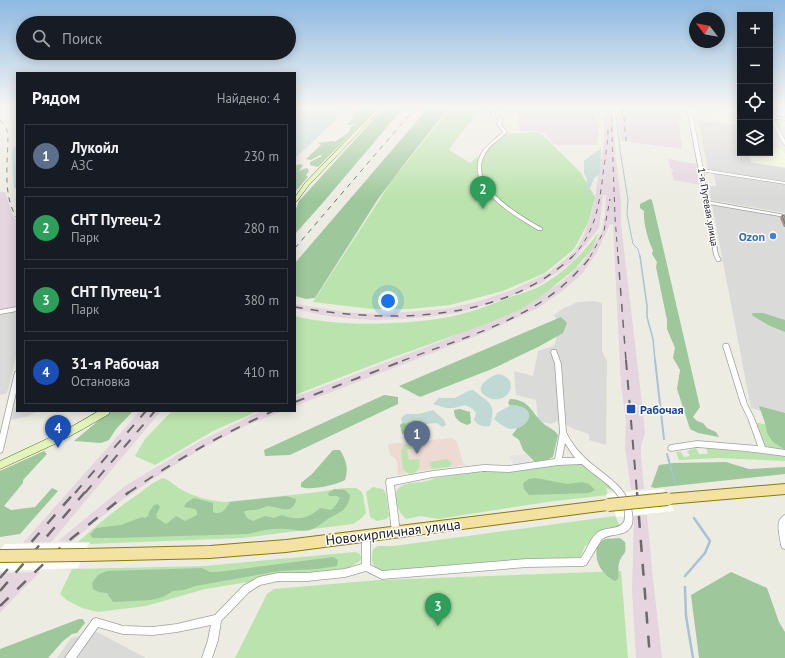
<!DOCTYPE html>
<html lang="ru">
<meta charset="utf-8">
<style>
:root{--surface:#171b24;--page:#242831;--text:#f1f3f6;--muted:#9ea1a6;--line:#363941;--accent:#d69f8f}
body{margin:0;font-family:"PT Sans",sans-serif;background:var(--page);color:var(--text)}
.controls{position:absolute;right:12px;top:12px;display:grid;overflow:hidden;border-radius:0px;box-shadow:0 2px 10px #0003}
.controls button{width:36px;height:36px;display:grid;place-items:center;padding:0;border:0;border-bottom:1px solid var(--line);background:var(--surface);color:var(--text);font:20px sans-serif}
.compass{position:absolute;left:689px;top:12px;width:36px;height:36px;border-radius:50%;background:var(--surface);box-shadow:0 2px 10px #0003;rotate:301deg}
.you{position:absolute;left:388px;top:301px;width:14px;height:14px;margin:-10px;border:3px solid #fff;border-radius:50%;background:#1a73e8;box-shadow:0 0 0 6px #1a73e833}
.badge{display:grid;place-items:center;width:26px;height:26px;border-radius:50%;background:var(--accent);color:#fff;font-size:13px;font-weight:700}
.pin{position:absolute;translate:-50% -33px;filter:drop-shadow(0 1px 2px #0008)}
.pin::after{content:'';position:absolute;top:21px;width:14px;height:12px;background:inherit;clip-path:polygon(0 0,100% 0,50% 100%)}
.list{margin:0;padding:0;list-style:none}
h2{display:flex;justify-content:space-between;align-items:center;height:52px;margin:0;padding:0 16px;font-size:17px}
h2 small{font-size:13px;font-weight:400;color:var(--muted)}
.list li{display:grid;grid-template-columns:26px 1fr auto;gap:12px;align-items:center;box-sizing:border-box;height:64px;margin:0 8px 8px;padding:0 8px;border:1px solid var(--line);border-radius:0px}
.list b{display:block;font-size:15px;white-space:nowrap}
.list p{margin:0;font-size:13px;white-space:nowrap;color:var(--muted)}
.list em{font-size:13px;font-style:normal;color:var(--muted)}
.icon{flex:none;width:22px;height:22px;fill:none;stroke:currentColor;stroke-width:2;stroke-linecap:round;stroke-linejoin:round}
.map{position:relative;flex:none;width:785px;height:658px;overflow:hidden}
.search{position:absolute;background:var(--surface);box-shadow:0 2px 10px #0003;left:16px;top:16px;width:280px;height:44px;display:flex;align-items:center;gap:10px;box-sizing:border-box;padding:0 14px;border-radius:22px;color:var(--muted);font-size:15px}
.panel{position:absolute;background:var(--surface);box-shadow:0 2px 10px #0003;left:16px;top:72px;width:280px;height:340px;border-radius:0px}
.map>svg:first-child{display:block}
.residential{fill:#dadad9}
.commercial{fill:#ecdad3}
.industrial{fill:#e5d5df}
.education{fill:#f5fcdd}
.grass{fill:#bbe3ad}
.forest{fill:#9ec89b}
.wetland{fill:#c1d9d4}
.parking{fill:#e4e4e4}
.pier{fill:#fff}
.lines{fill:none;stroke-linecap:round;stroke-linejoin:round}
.stream-far3{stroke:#a7c1d7;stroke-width:1}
.stream-far2{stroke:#a7c1d7;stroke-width:1.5}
.stream-far1{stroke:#a7c1d7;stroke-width:2}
.stream{stroke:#a7c1d7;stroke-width:2.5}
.minor-casing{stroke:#a0a0a0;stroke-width:1.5}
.tertiary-casing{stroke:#a0a0a0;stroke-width:1}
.secondary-casing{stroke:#4a680f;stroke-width:1}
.primary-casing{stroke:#877b0e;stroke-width:2}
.minor{fill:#fff;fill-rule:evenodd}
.tertiary{fill:#fff;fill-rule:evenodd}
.secondary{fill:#e3f3bb;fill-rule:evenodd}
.primary{fill:#f3e2a2;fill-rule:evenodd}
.rail-far3{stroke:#6a6a6a;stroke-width:1;stroke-dasharray:5 5;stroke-linecap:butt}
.rail-far2{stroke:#6a6a6a;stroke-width:1.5;stroke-dasharray:8 8;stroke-linecap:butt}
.rail-far1{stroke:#6a6a6a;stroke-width:2;stroke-dasharray:10 10;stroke-linecap:butt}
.rail{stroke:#6a6a6a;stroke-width:2.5;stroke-dasharray:12 12;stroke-linecap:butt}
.primary-bridge-casing{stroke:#877b0e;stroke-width:14;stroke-linecap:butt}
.primary-bridge{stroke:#f3e2a2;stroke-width:12}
.wall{fill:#99968f}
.building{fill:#b2aea6;stroke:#7d7a74}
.shop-dot{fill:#3f7fe0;stroke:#fff;stroke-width:1.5}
.transit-dot{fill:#1a4fb4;stroke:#fff;stroke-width:1.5}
.labels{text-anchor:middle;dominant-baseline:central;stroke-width:3;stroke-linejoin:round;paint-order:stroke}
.far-street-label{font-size:10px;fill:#1c1c1c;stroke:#fff}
.shop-label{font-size:12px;font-weight:bold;fill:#366cbe;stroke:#fff;text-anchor:end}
.transit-label{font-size:12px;font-weight:bold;fill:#164399;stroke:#fff;text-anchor:start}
.near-street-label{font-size:14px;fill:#1c1c1c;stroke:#fff}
</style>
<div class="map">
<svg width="785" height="658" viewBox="0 0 785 658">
<rect width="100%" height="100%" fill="#edece3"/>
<!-- residential -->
<g class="residential">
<polygon points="698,120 740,126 740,153 748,153 751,163 785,168 785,182 708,169"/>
<polygon points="714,173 785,184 785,213 711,200 708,186 716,186"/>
<polygon points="712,205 785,217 785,418 751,408"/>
<polygon points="594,301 602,303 602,351 607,361 606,445 589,440 589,434 574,429 558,421 551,424 538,421 536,400 516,395 514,371 533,376 538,351 554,346 560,326 554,315 564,308 578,302"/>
<polygon points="17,311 17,353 7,393 0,395 0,315"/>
<polygon points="17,407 17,411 38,411 28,416 11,420 14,408"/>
<polygon points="97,632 146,658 57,658 71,638"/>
</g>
<!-- commercial -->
<polygon class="commercial" points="452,438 457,442 463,463 467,465 433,469 396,475 398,471 397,462 395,458 390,455 388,444"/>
<!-- industrial -->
<g class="industrial">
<polygon points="500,107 601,107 597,144 596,145 555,145 544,133 537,131 520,131 518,113 499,111"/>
<polygon points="604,107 613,107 615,150 621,202 621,224 643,412 645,434 641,446 641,456 644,489 631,490 625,447 626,422 621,385 613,225 610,224 596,254 582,274 561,292 538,308 484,333 295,406 295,397 444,340 509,312 562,282 583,262 602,231 605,214 606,195 603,195 599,228 572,262 540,284 499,301 457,313 435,316 400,319 374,320 344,318 322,315 295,309 295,304 345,312 381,314 446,309 476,302 512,290 548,273 574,252 582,239 590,220 595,198 604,140"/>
<polygon points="620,107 680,107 682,120 679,123 682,149 621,141 617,112 621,112"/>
<polygon points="668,159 696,164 700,185 674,180 671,171 673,171 673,169 670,168"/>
<polygon points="0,192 5,192 13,216 17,220 17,306 0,310"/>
<polygon points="140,411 161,411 51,542 23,543"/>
<polygon points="261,411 283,411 245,426 199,450 153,479 121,501 71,542 58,541 125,486 200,441"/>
<polygon points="647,515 653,579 662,658 636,658 632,591 634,516"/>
<polygon points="40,572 16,596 0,613 0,573"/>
</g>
<!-- education -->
<g class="education">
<polygon points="718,107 740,108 740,125 722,122 718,119 712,118 711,112 719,113"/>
<polygon points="770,147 782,149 785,155 785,167 753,162 749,153 770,153"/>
</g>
<!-- grass -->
<g class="grass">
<polygon points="451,107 483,108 460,134 449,150 470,163 506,134 536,132 542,134 581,173 595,197 589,221 574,249 545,273 503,291 450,305 409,309 372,309 313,302 393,179"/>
<path d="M599 232 592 249 575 269 540 297 517 311 483 325 380 362 295 395V316C337 327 401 325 443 318 467 314 491 305 513 296 523 293 533 290 542 285 565 272 583 253 599 232Z"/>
<polygon points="172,411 258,411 213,431 155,465 135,456 145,439"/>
<path d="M757 423 765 424C768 437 774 442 784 450L764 446 762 443Z"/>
<polygon points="409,444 412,445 412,449 407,450 409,460 419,459 420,466 415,473 409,474 403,469 401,451 404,445"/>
<polygon points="696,448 699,454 708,454 706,448 785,456 785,461 718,458 679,460 676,452 681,452 684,457 690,456 687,451"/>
<polygon points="447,459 451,462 452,464 448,467 433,469 430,466 430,462"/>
<path d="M565 464H583L614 491 606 488 608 495 547 502 438 519 421 516 406 519C400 513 397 508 396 499 394 477 422 486 435 478L485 471 501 472Z"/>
<path d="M163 478C171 481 175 486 182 490 195 497 211 501 225 502L311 493 344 488H356L361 491 363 495 366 513 362 518 353 524 243 538 90 544V542H78C97 525 116 509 137 495 145 489 153 482 163 478Z"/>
<polygon points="373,487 383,489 386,494 389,516 386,519 377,521 370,517 366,492"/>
<path d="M615 516 621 528 593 541 585 546 580 559 503 561 383 573C371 568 371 560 373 549L378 546H394Z"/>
<polygon points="355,552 359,553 361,557 360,561 345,570 260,580 205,589 146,606 98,612 82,608 68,601 60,594 72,569 204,566"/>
<polygon points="621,571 628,658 235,658 267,594 274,589 379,580"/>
</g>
<!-- forest -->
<g class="forest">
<polygon points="367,107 378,107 318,167 310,165 310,162 322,156 320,155 311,160 306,159 321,145 318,143 333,141 335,142 349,132 351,127 357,123 350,125 347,124 354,118 351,116 355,114 354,112"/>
<polygon points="385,107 404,107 320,206 295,234 295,212 299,201"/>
<polygon points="429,107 449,107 402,167 378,199 315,298 306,299 295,296 295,263"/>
<polygon points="299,164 303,165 299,171 307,168 309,171 306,175 308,177 295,192 295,166"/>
<path d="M650 199 652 200 700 407 693 417 697 421 703 423 707 428 716 432 719 437 698 433 690 429 677 389 680 370 673 358 675 348 667 329V320L656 267 657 262 652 254 653 250C648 241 643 222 644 211L640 208V204Z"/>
<polygon points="752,313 763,313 785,320 785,332 770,326 753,316"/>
<polygon points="561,317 567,323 563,333 538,347 492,369 420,397 399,386"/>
<polygon points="384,395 398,397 398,404 290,455 265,456 264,450"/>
<path d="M510 399C531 400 530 412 544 424 549 428 554 429 558 435L553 457 544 461 535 462 523 450 519 440 512 435 527 416 511 407 508 403Z"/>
<polygon points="759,406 785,413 785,450 773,442 767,433 765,423"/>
<path d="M460 409 470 412 471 423 467 425C459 422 454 419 454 410Z"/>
<polygon points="110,411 133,411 116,429 109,440 101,443 74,441"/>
<polygon points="407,419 423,420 427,427 426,431 422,433 413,430 409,436 402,434 400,425"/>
<path d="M333 450H340C346 460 349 468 345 480 336 485 310 491 301 487V483L312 474Z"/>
<polygon points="44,451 47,454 23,480 23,483 4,506 11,510 35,507 52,488 58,491 20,534 0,537 0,471"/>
<polygon points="726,462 749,469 785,467 785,474 655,488 651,487 659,465 674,463"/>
<polygon points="536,478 567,484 582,482 589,484 595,490 589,493 529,495 524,489 523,483 529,479"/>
<path d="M334 489 345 490 350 495C348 510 342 511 331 517 323 522 318 527 310 530 301 532 293 529 285 529 272 528 260 531 248 534L114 538H93L90 535 96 528 121 525 142 517 145 518 148 516 149 512 154 505 158 504 160 507 156 515 157 518 166 524 176 516 185 521 197 515V511L195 509 184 507 186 503 194 498 213 503V511L215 513C223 514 226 508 230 502L286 496 296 499C294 516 278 507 268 506 265 506 262 509 259 509 253 511 249 509 244 512L247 518 253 521 265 516 274 518 282 515C297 521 308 519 320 508L331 510 336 505 340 498 337 496H329L328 493Z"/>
<path d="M620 538 625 542C627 557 623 551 619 563 618 567 619 574 618 579L615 581C600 573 593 559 598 543L605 539Z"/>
<polygon points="333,557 338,560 337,566 318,569 280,571 195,586 184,590 173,591 163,597 151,600 113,602 107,593 99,592 93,589 92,583 98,575 107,571 202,568 210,572 218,572"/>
<polygon points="731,572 767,588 779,622 785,632 785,658 699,658 691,595"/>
<polygon points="79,619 83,619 85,623 77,633 72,634 63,641 48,658 0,658 0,649"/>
</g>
<!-- wetland -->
<g class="wetland">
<polygon points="295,107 345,107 336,120 295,158"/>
<polygon points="17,146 17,188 14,188 12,153 14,147"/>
<polygon points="601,148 600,174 594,178 587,197 586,196 587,179 584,173 584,161"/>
<path d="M498 374C524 379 506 408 487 397 471 388 489 377 498 374Z"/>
<path d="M473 390C489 403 497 403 490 426 482 427 479 426 474 420L476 413 473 409 465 405 454 408H446L433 404 439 398H455L468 391Z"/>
<path d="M511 405C541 406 529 430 511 429 505 428 499 423 494 419L497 413Z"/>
<polygon points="433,410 444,420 446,425 442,427 437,423 425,424 414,420 405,424 402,422 401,418 406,414 419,414"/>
</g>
<!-- parking -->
<polygon class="parking" points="527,454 531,463 513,464 510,456"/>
<!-- pier -->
<g class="pier">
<polygon points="663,489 674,511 617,517 606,494"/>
<polygon points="89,543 78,568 0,571 0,551 5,544"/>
</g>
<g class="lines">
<!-- stream-far3 -->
<g class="stream-far3">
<polyline points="615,107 620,149"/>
<polyline points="620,150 628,200 627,214 633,244 638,249 640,257"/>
</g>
<!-- stream-far2 -->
<polyline class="stream-far2" points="640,256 647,306 647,317 653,339 655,361"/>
<!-- stream-far1 -->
<g class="stream-far1">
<polyline points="655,360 664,439"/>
<polyline points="667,454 675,483"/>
</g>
<!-- stream -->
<g class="stream">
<polyline points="685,576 705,553 710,541 694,518"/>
<polyline points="685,587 686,616 693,658"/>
</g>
<defs>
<g id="minor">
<path d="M493 107H495V115L503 119 501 124 507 132C500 139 489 145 485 154 483 157 481 163 481 166 479 192 522 217 542 228V230H538C515 216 464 188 481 154 486 145 496 139 503 132L497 124 499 119 491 115Z"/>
<polygon points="700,169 703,170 708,201 785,215 785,217 709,204 718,255 721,260 719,261 717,261 714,255 705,203 703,202 704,201"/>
<polygon points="17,307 17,311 0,314 0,310"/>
<polygon points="724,344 728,344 729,346 747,404 754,418 765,447 785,450 785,456 746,451 697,447 671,451 669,450 668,448 669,446 671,445 697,441 758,446 748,418 741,404 723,346"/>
<path d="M552 350H556L561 364 566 432C570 441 577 450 584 457 602 475 628 485 632 513 633 518 633 524 630 528 623 537 610 533 602 539L586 565 583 566 527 567 382 579 366 571 345 577 307 581H278L260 585 249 592 221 621 218 640 212 658H202L208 640 211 625 177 632 153 635 123 634 98 627 76 658H65L67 655 93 619 96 618 123 626 153 627 177 624 215 615 243 586 259 577 278 573H307L345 569 362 564V536L363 533 366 532 369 533 370 536V565L382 571 527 559 581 558C587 550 590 538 598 532 605 527 618 530 623 523 625 521 625 517 625 514 623 490 598 479 582 464L558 465 509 472 484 471 433 477 394 485 400 532 399 535 396 536 393 535 392 532 386 482 387 479 433 471 484 465 509 466 555 459 560 432 555 364 551 352ZM565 443 575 458H562Z"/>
<polygon points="15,372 17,372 17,388 3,450 2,452 0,453 0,435"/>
<path d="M785 515V549L782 548 781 545C780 535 774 520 785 515Z"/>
</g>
<g id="tertiary">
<polygon points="687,107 691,107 703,169 785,182 785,184 699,171"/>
<polygon points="770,114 772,116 785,118 785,120 774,119 785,140 785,145 783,144 770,119"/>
</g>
<g id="secondary">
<polygon points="379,107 383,107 309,185 297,201 295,202 295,197 305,183"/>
<polygon points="99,411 110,411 109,414 83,429 57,443 0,469 0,461 64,431"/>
</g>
<g id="primary">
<polygon points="785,484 785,494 668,504 664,503 663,499 664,495 668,494"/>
<polygon points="608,500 612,501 613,505 612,509 608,510 286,552 210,558 83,561 79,559 77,555 79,551 83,549 210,546 286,540"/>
</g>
</defs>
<!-- minor casing -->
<use href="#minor" class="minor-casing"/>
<!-- tertiary casing -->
<use href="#tertiary" class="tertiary-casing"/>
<!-- secondary casing -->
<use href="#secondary" class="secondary-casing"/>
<!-- primary casing -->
<use href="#primary" class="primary-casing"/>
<!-- minor -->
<use href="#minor" class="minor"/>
<!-- tertiary -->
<use href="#tertiary" class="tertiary"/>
<!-- secondary -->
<use href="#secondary" class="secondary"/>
<!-- primary -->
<use href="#primary" class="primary"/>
<!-- rail-far3 -->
<g class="rail-far3">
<polyline points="593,107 593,119"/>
<polyline points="611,107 615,217 618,257"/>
<polyline points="623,107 626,141"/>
<path d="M0 120 6 127 8 135C8 161 2 196 17 218"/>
<polyline points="295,248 416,107"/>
<path d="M572 257C597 232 600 199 604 166 606 154 608 141 608 129"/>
<polyline points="590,257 604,231 610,199"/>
</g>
<!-- rail-far2 -->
<g class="rail-far2">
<polyline points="618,256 626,361"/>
<path d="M295 307C386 323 501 324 573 256"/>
<path d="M402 361C461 338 533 320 577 272 582 267 587 262 591 256"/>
</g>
<!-- rail-far1 -->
<g class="rail-far1">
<polyline points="626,360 637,493"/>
<polyline points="295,402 405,360"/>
<polyline points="75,493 146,411"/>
<polyline points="85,493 155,411"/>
<path d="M128 493C174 461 222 434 273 411"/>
</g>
<!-- rail -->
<g class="rail">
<polyline points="637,492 650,658"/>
<polyline points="0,578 75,492"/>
<polyline points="0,591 85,492"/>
<polyline points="0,606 61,547 129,492"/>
</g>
<defs>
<g id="primary-bridge">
<polyline points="608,505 668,499"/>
<polyline points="0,556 83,555"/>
</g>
</defs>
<!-- primary-bridge casing -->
<use href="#primary-bridge" class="primary-bridge-casing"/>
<!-- primary-bridge -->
<use href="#primary-bridge" class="primary-bridge"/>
</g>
<!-- wall -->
<g class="wall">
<polygon points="770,116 773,122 770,127"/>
<polygon points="782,215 785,216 785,227 784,227 780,218"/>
</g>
<!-- building -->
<g class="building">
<polygon points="770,116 773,122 770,121"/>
<polygon points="782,215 785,216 785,224"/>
</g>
<!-- sky -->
<linearGradient id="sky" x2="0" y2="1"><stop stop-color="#8eb9e1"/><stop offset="0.54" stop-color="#f7f6f2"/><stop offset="1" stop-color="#f7f6f2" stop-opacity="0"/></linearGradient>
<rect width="785" height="199" fill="url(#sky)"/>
<!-- markers -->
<circle class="shop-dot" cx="773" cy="236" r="4"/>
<rect class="transit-dot" x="626" y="404" width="10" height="10" rx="2"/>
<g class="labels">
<!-- far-street labels -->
<g class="far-street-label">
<text transform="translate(708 207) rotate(80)">1-я Путевая улица</text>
</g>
<!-- shop labels -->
<g class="shop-label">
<text x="765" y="236">Ozon</text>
</g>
<!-- transit labels -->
<g class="transit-label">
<text x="640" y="409">Рабочая</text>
</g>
<!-- near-street labels -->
<g class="near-street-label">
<text transform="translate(393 532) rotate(-7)">Новокирпичная улица</text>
</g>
</g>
</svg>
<div class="controls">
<button>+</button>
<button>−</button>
<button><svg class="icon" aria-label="locate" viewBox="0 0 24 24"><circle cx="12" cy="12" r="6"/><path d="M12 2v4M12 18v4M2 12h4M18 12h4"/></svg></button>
<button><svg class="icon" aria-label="layers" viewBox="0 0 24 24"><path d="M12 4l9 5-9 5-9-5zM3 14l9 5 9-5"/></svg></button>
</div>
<svg class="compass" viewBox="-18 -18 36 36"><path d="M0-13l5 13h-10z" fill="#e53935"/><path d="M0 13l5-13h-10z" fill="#9ea1a6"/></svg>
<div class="you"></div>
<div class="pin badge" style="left:417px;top:454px;background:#5c6f8a">1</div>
<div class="pin badge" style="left:483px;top:209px;background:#2e9e5b">2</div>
<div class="pin badge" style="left:438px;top:626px;background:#2e9e5b">3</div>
<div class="pin badge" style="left:58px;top:448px;background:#1a4fb4">4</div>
<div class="search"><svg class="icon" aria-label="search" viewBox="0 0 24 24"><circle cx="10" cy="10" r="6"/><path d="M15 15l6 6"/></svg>Поиск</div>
<section class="panel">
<h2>Рядом<small>Найдено: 4</small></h2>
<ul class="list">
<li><span class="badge" style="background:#5c6f8a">1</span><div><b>Лукойл</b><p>АЗС</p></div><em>230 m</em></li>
<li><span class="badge" style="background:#2e9e5b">2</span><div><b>СНТ Путеец-2</b><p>Парк</p></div><em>280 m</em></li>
<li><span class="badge" style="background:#2e9e5b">3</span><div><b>СНТ Путеец-1</b><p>Парк</p></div><em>380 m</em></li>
<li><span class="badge" style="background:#1a4fb4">4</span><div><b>31-я Рабочая</b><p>Остановка</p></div><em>410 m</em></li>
</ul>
</section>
</div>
